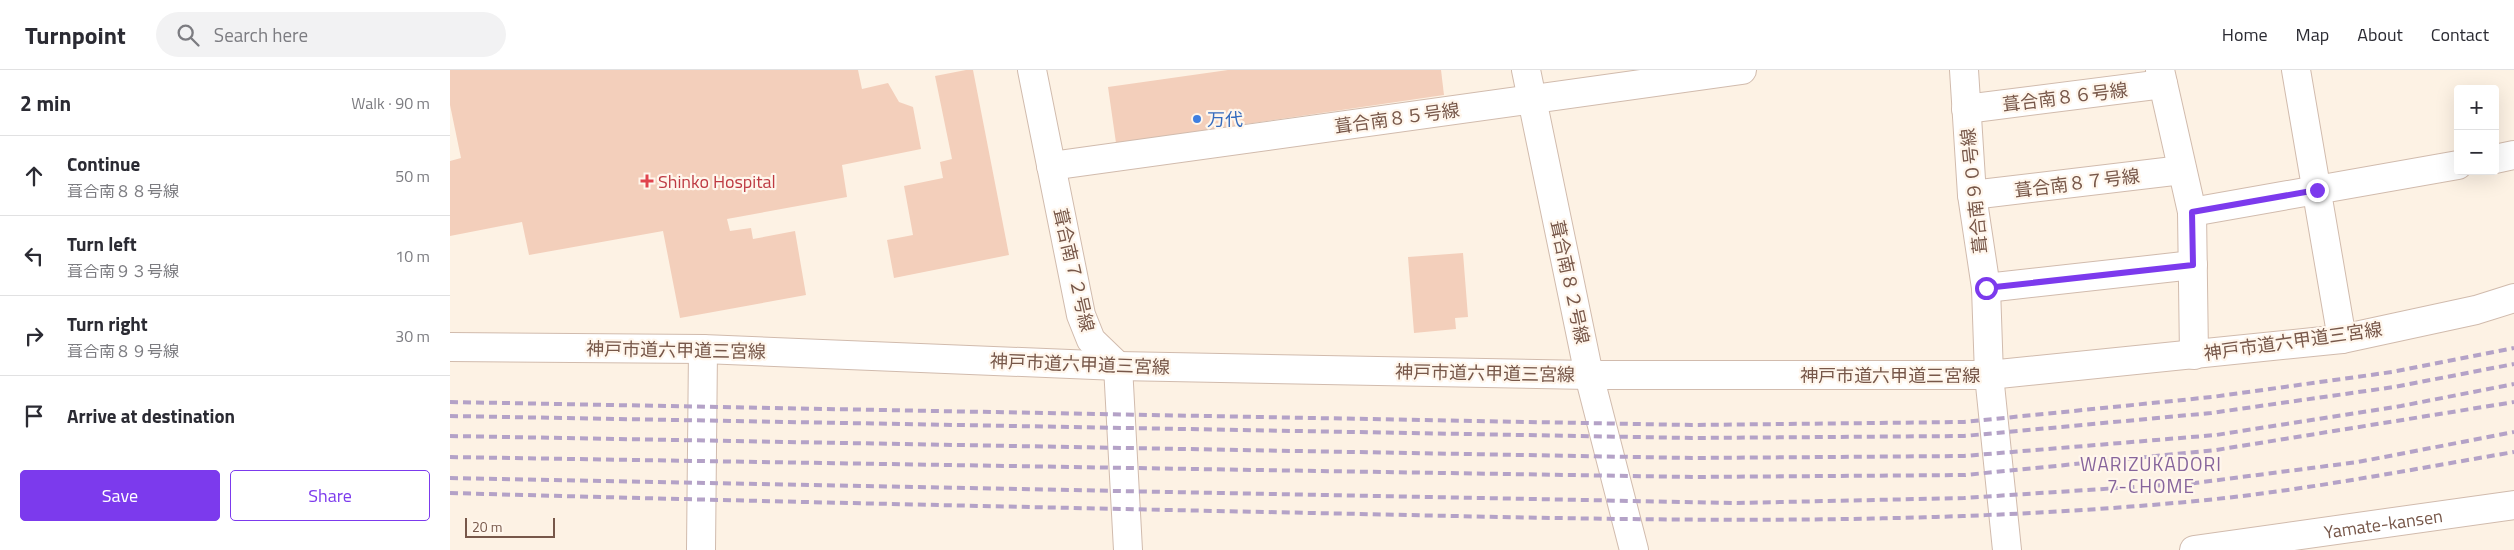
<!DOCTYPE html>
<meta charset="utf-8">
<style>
:root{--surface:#fff;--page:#f2f2f3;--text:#2b2b33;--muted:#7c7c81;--line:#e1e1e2;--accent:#7c3aed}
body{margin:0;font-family:"Titillium Web","Noto Sans JP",sans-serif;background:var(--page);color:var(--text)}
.controls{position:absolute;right:15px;top:15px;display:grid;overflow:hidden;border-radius:5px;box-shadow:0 5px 20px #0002}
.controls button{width:45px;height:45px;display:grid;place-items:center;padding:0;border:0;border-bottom:1px solid var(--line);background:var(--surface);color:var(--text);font:25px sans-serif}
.scale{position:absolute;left:15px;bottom:12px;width:90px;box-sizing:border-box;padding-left:5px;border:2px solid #775749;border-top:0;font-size:14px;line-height:18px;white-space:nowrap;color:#775749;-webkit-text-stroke:4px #fff6ec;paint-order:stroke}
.stop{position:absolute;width:15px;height:15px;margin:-11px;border:4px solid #7c3aed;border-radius:50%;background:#fff}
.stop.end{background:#7c3aed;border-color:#fff;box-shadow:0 1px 5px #0008}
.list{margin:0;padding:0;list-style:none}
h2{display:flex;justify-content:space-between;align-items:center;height:65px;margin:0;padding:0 20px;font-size:21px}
h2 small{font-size:16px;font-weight:400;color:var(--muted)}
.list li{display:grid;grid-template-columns:32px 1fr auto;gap:15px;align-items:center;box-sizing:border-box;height:80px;padding:0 20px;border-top:1px solid var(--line)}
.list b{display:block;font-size:19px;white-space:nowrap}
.list p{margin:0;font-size:16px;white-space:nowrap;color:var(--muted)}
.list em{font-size:16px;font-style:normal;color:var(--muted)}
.actions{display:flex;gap:10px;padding:15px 20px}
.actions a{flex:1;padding:11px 0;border:1px solid var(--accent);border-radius:5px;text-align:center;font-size:18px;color:var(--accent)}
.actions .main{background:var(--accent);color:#fff}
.icon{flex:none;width:28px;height:28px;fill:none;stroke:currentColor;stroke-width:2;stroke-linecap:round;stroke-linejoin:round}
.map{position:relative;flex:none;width:2064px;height:480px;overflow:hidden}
header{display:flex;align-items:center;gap:30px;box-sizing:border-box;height:70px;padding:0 25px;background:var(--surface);border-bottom:1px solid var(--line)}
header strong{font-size:24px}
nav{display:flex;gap:28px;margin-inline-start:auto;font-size:18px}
.search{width:350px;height:45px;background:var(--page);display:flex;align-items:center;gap:12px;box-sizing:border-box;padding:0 18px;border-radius:28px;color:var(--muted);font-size:19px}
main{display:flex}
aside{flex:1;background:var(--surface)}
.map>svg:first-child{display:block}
.building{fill:#f3cfbb}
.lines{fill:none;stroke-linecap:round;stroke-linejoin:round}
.minor-casing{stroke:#d1bbad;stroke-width:30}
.tertiary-casing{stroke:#d1bbad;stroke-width:30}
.minor{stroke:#fff;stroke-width:28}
.tertiary{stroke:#fff;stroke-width:28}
.rail{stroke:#b4a2c7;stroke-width:4;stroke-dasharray:8 5;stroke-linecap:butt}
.route{stroke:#7c3aed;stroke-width:6}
.shop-dot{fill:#3f7fe0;stroke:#fff6ec;stroke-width:2}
.health-dot{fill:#e0444e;stroke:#fff6ec;stroke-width:2}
.labels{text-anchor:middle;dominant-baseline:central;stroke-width:4.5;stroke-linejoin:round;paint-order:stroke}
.street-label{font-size:18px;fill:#775749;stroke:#fff6ec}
.shop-label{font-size:18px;fill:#366cbe;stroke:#fff6ec;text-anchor:start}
.health-label{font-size:18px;fill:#be3a42;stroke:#fff6ec;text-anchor:start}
.neighbourhood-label{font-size:19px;letter-spacing:1px;fill:#86649b;stroke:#fff6ec}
</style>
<header>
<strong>Turnpoint</strong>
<div class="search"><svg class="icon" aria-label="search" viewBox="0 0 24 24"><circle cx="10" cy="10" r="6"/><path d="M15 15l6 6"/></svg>Search here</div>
<nav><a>Home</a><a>Map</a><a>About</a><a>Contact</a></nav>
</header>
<main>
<aside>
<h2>2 min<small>Walk · 90 m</small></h2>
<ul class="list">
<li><svg class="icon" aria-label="ahead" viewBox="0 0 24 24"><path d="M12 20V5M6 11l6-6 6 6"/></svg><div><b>Continue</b><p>葺合南８８号線</p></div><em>50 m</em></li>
<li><svg class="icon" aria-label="left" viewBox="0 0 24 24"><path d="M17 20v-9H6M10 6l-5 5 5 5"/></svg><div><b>Turn left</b><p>葺合南９３号線</p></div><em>10 m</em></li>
<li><svg class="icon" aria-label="right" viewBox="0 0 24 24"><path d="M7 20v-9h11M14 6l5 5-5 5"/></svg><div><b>Turn right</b><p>葺合南８９号線</p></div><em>30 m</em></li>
<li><svg class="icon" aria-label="arrive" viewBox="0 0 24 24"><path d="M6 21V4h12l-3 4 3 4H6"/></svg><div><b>Arrive at destination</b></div></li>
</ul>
<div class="actions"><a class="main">Save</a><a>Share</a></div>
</aside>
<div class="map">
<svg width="2064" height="480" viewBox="0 0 2064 480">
<rect width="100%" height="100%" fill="#fdf2e4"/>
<!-- building -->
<g class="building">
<polygon points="0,0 408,0 412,19 438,13 449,32 463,37 471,79 392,95 397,127 277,149 280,161 301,158 303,169 345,161 356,225 230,248 213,161 79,185 72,152 0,166 0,91 11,88 0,35"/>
<polygon points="516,0 523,0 559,185 444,208 437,170 463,165 454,116 493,108 490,92 502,89 485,6"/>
<polygon points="778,0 991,0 994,25 666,73 658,17"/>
<polygon points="1013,183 1018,247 1005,248 1006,259 964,263 958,187"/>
</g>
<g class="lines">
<defs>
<g id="minor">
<polyline points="582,0 631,245 641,270 668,296"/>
<polyline points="1076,0 1139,305 1184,480"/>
<polyline points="1514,0 1522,125 1536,218 1539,305 1557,480"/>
<polyline points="1710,0 1742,142 1744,285"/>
<polyline points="1846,0 1892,269"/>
<polyline points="1516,39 1713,14"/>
<polyline points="2045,89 2064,85"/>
<polyline points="601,96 1292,0"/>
<polyline points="1522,125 1732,100"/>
<polyline points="1742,142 2008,95"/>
<polyline points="1536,218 1743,195"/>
<polyline points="1139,305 1539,305 1892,269 2026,240 2064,228"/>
<polyline points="251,480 253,279"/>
</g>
<g id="tertiary">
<polyline points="0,277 253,279 668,296 1139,305"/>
<polyline points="668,296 678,480"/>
<path id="s1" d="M1744 480 2064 435"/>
</g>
</defs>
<!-- minor casing -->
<use href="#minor" class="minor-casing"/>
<!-- tertiary casing -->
<use href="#tertiary" class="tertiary-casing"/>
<!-- minor -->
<use href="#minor" class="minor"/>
<!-- tertiary -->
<use href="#tertiary" class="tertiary"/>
<!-- rail -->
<g class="rail">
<polyline points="0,332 1242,355 1514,352 1762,327 1942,302 2064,278"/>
<polyline points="0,346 1242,368 1514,366 1761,343 1944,317 2064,294"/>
<polyline points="0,366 1242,388 1514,386 1766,365 1951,336 2064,314"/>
<polyline points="0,387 1243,407 1515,405 1766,380 2064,332"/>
<polyline points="0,408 1287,433 1514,428 1745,413 1908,392 2064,362"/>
<path d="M0 423C288 431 575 437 863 443 1157 449 1452 459 1746 431 1852 421 1958 400 2064 382"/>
</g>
</g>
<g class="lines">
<!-- route -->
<polyline class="route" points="1536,218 1743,195 1742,142 1867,120"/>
</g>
<!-- markers -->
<circle class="shop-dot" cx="747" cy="49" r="5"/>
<path class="health-dot" d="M194.5 103.5h5v5h5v5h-5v5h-5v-5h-5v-5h5z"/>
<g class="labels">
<!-- street labels -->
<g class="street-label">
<text transform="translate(1615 27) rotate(-7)">葺合南８６号線</text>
<text transform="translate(947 48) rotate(-8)">葺合南８５号線</text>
<text transform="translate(1627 113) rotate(-7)">葺合南８７号線</text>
<text transform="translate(1524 121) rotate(-96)">葺合南９０号線</text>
<text transform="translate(624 200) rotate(77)">葺合南７２号線</text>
<text transform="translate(1120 212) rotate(78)">葺合南８２号線</text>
<text transform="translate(1843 271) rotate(-8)">神戸市道六甲道三宮線</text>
<text transform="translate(226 280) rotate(1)">神戸市道六甲道三宮線</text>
<text transform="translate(630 294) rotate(2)">神戸市道六甲道三宮線</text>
<text transform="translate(1035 303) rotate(1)">神戸市道六甲道三宮線</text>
<text x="1440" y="305">神戸市道六甲道三宮線</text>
<text stroke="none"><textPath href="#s1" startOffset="191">Yamate-kansen</textPath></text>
</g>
<!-- shop labels -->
<g class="shop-label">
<text x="757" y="49">万代</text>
</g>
<!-- health labels -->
<g class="health-label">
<text x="208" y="111">Shinko Hospital</text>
</g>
<!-- neighbourhood labels -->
<g class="neighbourhood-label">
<text x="1701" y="393">WARIZUKADORI<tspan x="1701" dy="22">7-CHOME</tspan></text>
</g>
</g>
</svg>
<div class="controls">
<button>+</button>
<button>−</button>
</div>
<div class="scale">20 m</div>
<div class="stop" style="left:1536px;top:218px"></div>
<div class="stop end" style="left:1867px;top:120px"></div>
</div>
</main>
